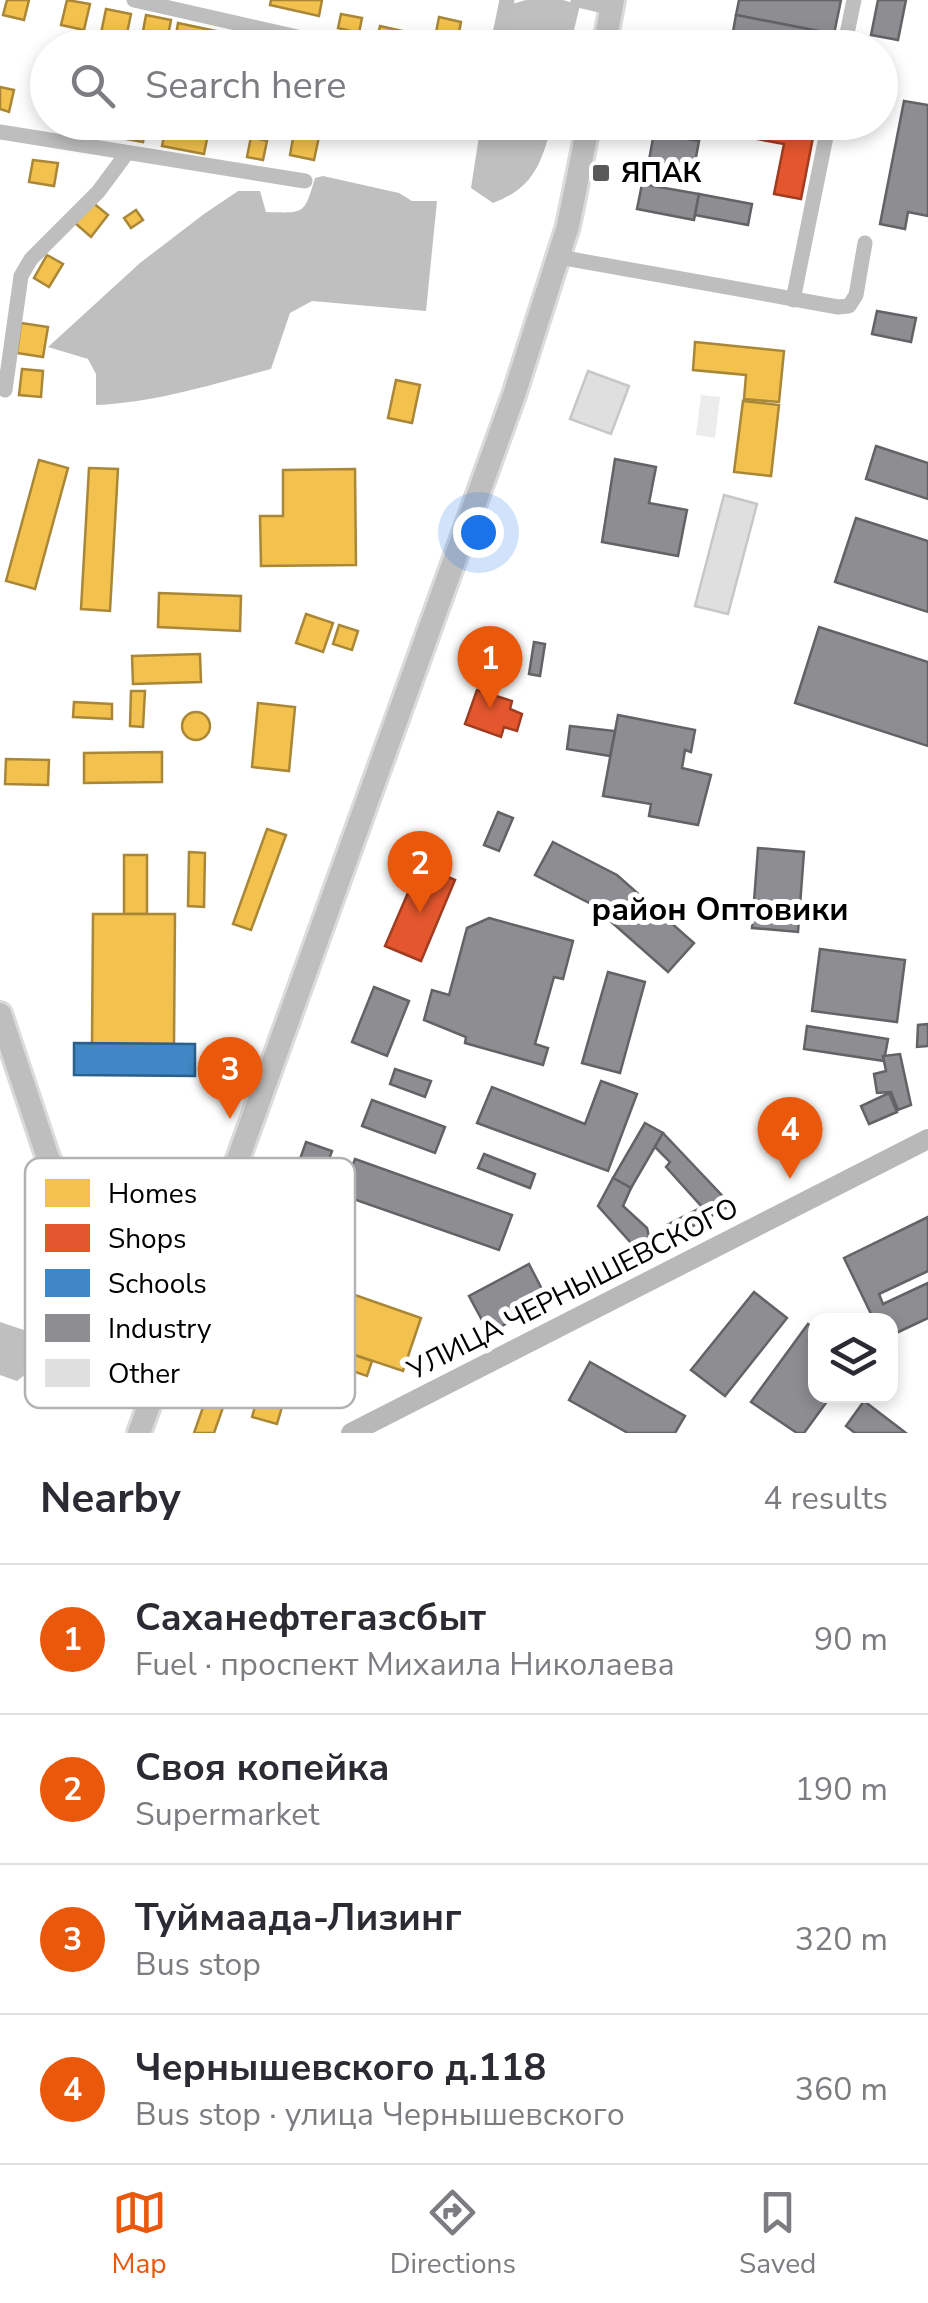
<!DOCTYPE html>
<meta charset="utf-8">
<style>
:root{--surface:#fff;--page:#f7f7f7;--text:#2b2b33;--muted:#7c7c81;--line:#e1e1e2;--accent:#ea580c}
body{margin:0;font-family:"Nunito Sans",sans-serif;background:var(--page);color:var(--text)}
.controls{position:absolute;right:30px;bottom:30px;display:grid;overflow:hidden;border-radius:20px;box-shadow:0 5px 15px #0003}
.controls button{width:90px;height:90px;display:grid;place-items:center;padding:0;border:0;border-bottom:2px solid var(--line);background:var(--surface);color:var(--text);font:50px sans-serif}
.you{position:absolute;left:478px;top:532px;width:35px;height:35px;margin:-25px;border:8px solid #fff;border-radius:50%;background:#1a73e8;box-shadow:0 0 0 15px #1a73e833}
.badge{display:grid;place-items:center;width:65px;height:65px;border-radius:50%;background:var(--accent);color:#fff;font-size:32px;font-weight:700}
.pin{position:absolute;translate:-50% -82px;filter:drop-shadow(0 2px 5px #0008)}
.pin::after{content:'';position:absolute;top:52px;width:35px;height:30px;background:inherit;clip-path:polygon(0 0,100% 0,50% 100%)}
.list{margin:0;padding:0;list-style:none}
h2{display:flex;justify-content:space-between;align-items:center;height:130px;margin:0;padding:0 40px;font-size:42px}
h2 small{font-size:32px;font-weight:400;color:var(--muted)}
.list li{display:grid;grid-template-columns:65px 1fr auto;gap:30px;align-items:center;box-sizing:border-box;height:150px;padding:0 40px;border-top:2px solid var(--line)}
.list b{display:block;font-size:38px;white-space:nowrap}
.list p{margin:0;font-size:32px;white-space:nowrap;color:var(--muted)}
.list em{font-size:32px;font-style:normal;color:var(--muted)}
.icon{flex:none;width:55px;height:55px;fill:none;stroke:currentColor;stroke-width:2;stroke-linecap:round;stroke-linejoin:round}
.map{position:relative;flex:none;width:928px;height:1433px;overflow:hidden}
.search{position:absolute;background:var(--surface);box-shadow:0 5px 15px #0003;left:30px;right:30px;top:30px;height:110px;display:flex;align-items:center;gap:25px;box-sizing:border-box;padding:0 35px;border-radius:55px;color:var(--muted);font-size:38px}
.sheet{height:730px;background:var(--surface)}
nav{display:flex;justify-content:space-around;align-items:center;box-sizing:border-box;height:140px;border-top:2px solid var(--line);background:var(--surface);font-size:28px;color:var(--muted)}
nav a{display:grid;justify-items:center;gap:5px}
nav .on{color:var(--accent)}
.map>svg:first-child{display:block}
.green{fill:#ececec}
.water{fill:#bfbfbf}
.homes{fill:#f2c14e;stroke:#a98737;stroke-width:2.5}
.shops{fill:#e4572e;stroke:#a03d20;stroke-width:2.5}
.schools{fill:#3f88c5;stroke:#2c5f8a;stroke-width:2.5}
.industry{fill:#8d8d92;stroke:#636366;stroke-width:2.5}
.building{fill:#dfdfdf;stroke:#c7c7c7;stroke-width:2.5}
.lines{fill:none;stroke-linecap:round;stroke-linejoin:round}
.primary-casing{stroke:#dbdbdb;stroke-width:28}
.street{stroke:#bebebe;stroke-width:15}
.secondary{stroke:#b8b8b8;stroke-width:20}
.primary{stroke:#bebebe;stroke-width:22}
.poi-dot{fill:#595959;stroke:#fff;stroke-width:4}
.labels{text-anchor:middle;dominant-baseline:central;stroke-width:10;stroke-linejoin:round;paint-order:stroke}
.poi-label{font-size:28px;font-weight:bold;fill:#000;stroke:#fff;text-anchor:start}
.street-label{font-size:28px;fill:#000;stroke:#fff}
.quarter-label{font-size:32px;font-weight:bold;fill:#000;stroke:#fff}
.key{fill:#fff;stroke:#b2b2b2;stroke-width:2.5}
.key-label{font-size:28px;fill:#000}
</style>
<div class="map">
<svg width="928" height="1433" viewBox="0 0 928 1433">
<rect width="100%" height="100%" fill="#fff"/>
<!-- green -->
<polygon class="green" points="701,395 720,397 715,438 696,435"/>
<!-- water -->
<g class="water">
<polygon points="526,0 563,0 580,5 570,47 504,48 512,4"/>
<path d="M481 123H552C542 162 534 188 493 203L471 188Z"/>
<path d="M323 176 399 193 412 201H437L426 311 312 301 290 313 271 369C212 384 158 402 96 405V374L88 359 48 347 140 263 204 214 238 191H260L266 212C305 213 304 215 315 178Z"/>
<polygon points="0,1322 27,1331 38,1340 35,1367 17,1381 0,1375"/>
</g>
<!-- homes -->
<g class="homes">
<polygon points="7,0 29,0 24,20 3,15"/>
<polygon points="67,0 90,4 84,30 61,25"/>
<polygon points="271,0 322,0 319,16 270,5"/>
<polygon points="106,9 131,14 126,38 101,33"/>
<polygon points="341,14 362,18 359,33 338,28"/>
<polygon points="146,15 171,20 166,46 141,42"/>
<polygon points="439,17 461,22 456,48 434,43"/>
<polygon points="178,23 230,34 227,48 174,48"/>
<polygon points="380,26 402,31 398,48 376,44"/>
<polygon points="0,87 14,90 9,112 0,109"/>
<polygon points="83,122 107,122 105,134 81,128"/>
<polygon points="124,122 147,122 143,142 121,138"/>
<polygon points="167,122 209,129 204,154 162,146"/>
<polygon points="253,122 266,122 263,136 251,133"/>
<polygon points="295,127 320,132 314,160 290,155"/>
<polygon points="251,137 267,141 263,160 247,157"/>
<polygon points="33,160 58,163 54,186 29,182"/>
<polygon points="92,202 108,215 91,237 75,223"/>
<polygon points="136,210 143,220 131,228 124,218"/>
<polygon points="47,255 63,264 49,287 34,278"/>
<polygon points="21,323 48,327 43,357 17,353"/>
<polygon points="695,342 784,351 779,402 744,399 746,375 693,370"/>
<polygon points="22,369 43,371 41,397 19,395"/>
<polygon points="396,380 420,385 412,423 388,418"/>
<polygon points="743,401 779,405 771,476 734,472"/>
<polygon points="39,460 68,468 35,589 6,581"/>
<polygon points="89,468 118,469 110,611 81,609"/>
<polygon points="355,469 356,565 261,566 260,516 283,516 283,470"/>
<polygon points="159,593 241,596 240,631 158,627"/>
<polygon points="306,614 333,623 323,652 296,643"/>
<polygon points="339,625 358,631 352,650 333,644"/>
<polygon points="200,654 201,682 133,684 132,656"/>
<polygon points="131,691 145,691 143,727 130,726"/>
<polygon points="74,702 112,704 112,719 73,717"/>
<polygon points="258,703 295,707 289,771 252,767"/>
<circle cx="196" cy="726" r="14"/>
<polygon points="162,752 162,782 84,783 84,753"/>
<polygon points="6,759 49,760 48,785 5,784"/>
<polygon points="267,829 286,835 251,930 233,924"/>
<polygon points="189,852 205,853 204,907 188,906"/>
<rect x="124" y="855" width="23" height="59"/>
<polygon points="93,914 175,914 174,1044 92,1043"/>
<polygon points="332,1287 421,1318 403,1371 313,1341"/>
<polygon points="316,1342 372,1361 367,1376 311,1357"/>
<polygon points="263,1379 288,1386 277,1424 252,1417"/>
<polygon points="209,1390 227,1396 214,1433 194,1433"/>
</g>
<!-- shops -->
<g class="shops">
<polygon points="717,122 816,122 801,199 774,194 784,144 715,131"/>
<polygon points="477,690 512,701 510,709 522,714 517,731 504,727 501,737 465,724"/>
<polygon points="420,865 455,880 421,961 385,946"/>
</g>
<!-- schools -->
<polygon class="schools" points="74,1043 195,1044 195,1076 74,1075"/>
<!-- industry -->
<g class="industry">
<polygon points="739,0 841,0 834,34 736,15"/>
<polygon points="878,0 906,0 898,40 871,35"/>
<polygon points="736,15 833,34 830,48 730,48"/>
<polygon points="678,32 710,38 708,48 675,48"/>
<polygon points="904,101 928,105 928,216 908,212 905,229 880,224"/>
<polygon points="661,122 694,122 690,140 659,134"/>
<polygon points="654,133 699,141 694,168 649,160"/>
<polygon points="642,184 699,194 694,220 637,209"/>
<polygon points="699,194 752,204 748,225 695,215"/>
<polygon points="877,311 916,318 911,342 872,334"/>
<polygon points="876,446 928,463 928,499 866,479"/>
<polygon points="615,459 656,467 649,503 687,510 678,556 602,542"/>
<polygon points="856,518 928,541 928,612 835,582"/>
<polygon points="819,627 928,662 928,746 795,703"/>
<polygon points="534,642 545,644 540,676 529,674"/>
<polygon points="618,715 695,730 691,752 685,750 682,768 711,775 698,825 649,816 651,804 603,796"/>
<polygon points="570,726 615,731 610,756 567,749"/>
<polygon points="498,812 513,818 499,851 484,845"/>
<polygon points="553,842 617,875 694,943 668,972 591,904 535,875"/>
<polygon points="758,848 804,852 798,932 752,928"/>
<polygon points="489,918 573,941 563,979 554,977 535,1044 548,1048 543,1065 465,1043 466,1037 424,1020 432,990 449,995 467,928"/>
<polygon points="820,949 905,960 897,1022 812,1011"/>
<polygon points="608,972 645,982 620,1073 582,1063"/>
<polygon points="374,987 409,1001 387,1056 352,1042"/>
<polygon points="928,1024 928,1046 917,1047 918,1025"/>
<polygon points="807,1026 888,1039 884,1061 804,1049"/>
<polygon points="900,1054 911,1105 898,1110 891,1092 877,1093 874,1074 886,1071 883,1056"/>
<polygon points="395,1069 431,1081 425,1097 390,1084"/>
<polygon points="601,1081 637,1094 608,1171 477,1123 492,1087 585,1124"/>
<polygon points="889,1093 897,1112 869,1124 861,1106"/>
<polygon points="372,1100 445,1127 435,1153 362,1126"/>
<polygon points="645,1123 663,1133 631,1188 613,1178"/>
<polygon points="663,1133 731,1205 668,1240 667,1225 702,1207 666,1167 670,1162 655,1147"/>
<polygon points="306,1142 332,1151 308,1219 282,1210"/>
<polygon points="484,1154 535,1174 530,1188 478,1168"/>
<polygon points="355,1159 512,1215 499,1250 345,1196 334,1227 314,1219 333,1166 350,1172"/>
<polygon points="613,1178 631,1188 623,1206 647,1228 652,1250 638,1257 631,1243 598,1206"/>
<polygon points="928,1217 928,1271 879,1294 883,1304 928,1283 928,1318 890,1336 890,1320 874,1320 844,1258"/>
<polygon points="529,1264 548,1301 489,1333 469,1296"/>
<polygon points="754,1292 787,1318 725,1396 691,1370"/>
<polygon points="808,1324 816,1329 816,1396 831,1396 804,1433 797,1433 751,1402"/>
<polygon points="590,1362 685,1416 675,1433 628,1433 569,1400"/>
<polygon points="864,1401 906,1433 855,1433 846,1426"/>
</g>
<!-- building -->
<g class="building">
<polygon points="588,371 629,386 611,434 570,419"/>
<polygon points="724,495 757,504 728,614 695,606"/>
</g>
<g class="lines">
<defs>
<g id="primary">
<polyline points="604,48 613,0"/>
<polyline points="0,1014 47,1155 123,1346 136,1369 158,1380"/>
<polyline points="139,1433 514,395 568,226 589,122"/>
</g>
</defs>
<!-- primary casing -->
<use href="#primary" class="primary-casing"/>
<!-- street -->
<g class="street">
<polyline points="134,0 346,48"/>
<polyline points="578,0 612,8"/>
<polyline points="498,44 507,0"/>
<polyline points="844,48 854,0"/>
<polyline points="0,132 305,181"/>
<polyline points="559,257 838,307 849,306 856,295 865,243"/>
<polyline points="793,300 829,122"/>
<polyline points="5,390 21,276 31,259 98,192 127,153"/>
</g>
<!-- secondary -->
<polyline class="secondary" points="351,1433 928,1139"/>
<!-- primary -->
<use href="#primary" class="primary"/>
</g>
<!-- markers -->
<rect class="poi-dot" x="591" y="163" width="20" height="20" rx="5"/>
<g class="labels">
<!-- poi labels -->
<g class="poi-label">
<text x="621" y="173">ЯПАК</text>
</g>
<!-- street labels -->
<g class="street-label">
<text transform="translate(573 1289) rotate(-27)">УЛИЦА ЧЕРНЫШЕВСКОГО</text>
</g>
<!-- quarter labels -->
<g class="quarter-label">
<text x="720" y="909">район Оптовики</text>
</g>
</g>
<!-- legend -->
<rect x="25" y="1158" width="330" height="250" rx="15" class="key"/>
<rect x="45" y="1179" width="45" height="28" fill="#f2c14e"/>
<rect x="45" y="1224" width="45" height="28" fill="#e4572e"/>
<rect x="45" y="1269" width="45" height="28" fill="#3f88c5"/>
<rect x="45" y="1314" width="45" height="28" fill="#8d8d92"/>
<rect x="45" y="1359" width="45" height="28" fill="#dfdfdf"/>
<g class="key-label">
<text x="108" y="1203">Homes</text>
<text x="108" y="1248">Shops</text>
<text x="108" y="1293">Schools</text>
<text x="108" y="1338">Industry</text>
<text x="108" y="1383">Other</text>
</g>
</svg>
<div class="controls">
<button><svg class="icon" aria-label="layers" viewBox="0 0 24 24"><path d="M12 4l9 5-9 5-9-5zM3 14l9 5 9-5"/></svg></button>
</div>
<div class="you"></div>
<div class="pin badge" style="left:490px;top:708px">1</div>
<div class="pin badge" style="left:420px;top:913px">2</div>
<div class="pin badge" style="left:230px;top:1119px">3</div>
<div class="pin badge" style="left:790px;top:1179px">4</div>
<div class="search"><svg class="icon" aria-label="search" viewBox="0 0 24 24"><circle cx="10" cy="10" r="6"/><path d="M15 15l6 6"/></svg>Search here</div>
</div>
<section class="sheet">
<h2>Nearby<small>4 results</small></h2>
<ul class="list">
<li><span class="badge">1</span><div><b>Саханефтегазсбыт</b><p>Fuel · проспект Михаила Николаева</p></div><em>90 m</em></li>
<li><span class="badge">2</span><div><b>Своя копейка</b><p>Supermarket</p></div><em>190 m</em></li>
<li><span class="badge">3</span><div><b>Туймаада-Лизинг</b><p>Bus stop</p></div><em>320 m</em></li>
<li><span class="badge">4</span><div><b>Чернышевского д.118</b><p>Bus stop · улица Чернышевского</p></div><em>360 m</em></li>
</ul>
</section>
<nav>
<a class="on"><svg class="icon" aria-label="map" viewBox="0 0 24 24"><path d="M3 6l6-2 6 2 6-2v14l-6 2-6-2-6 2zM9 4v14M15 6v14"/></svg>Map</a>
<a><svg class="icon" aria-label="directions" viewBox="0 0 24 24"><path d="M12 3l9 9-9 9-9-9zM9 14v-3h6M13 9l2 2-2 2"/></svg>Directions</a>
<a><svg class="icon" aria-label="saved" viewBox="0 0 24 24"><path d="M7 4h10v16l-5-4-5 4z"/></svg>Saved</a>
</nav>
